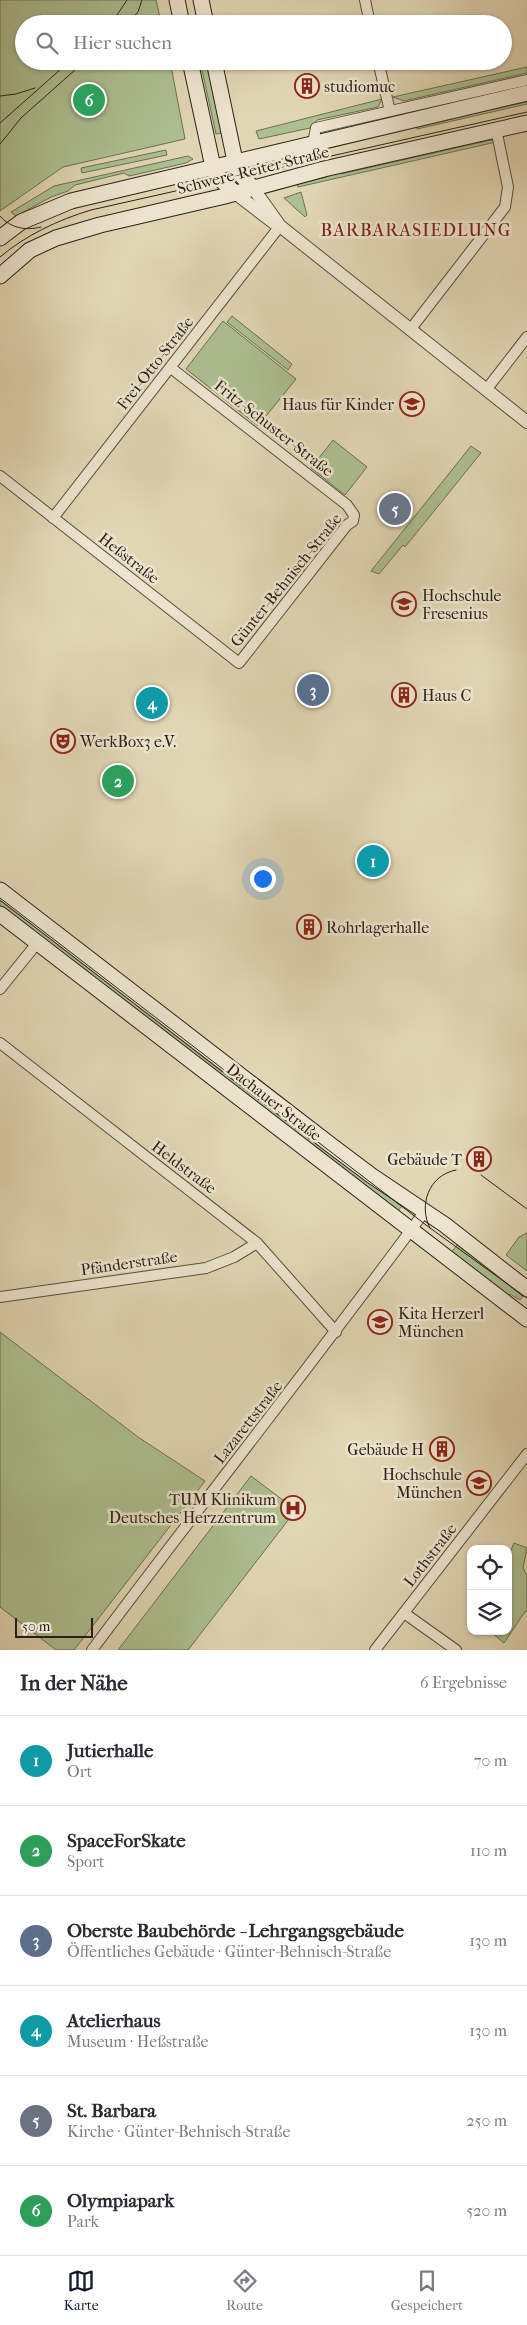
<!DOCTYPE html>
<html lang="de">
<meta charset="utf-8">
<style>
:root{--surface:#fff;--page:#f2f2f3;--text:#2b2b33;--muted:#7c7c81;--line:#e1e1e2;--accent:#111827}
body{margin:0;font-family:"IM FELL French Canon",serif;background:var(--page);color:var(--text)}
.controls{position:absolute;right:15px;bottom:15px;display:grid;overflow:hidden;border-radius:10px;box-shadow:0 1px 4px #0004}
.controls button{width:45px;height:45px;display:grid;place-items:center;padding:0;border:0;border-bottom:1px solid var(--line);background:var(--surface);color:var(--text);font:25px sans-serif}
.scale{position:absolute;left:15px;bottom:12px;width:78px;box-sizing:border-box;padding-left:5px;border:2px solid #2c211a;border-top:0;font-size:14px;line-height:18px;white-space:nowrap;color:#2c211a;-webkit-text-stroke:4px #ece4ce;paint-order:stroke}
.you{position:absolute;left:262px;top:878px;width:18px;height:18px;margin:-12px;border:4px solid #fff;border-radius:50%;background:#1a73e8;box-shadow:0 0 0 8px #1a73e833}
.badge{display:grid;place-items:center;width:32px;height:32px;border-radius:50%;background:var(--accent);color:#fff;font-size:16px;font-weight:700}
.pin{position:absolute;translate:-50% -50%;border:2px solid #fff;box-shadow:0 1px 5px #0006}
.list{margin:0;padding:0;list-style:none}
h2{display:flex;justify-content:space-between;align-items:center;height:65px;margin:0;padding:0 20px;font-size:21px}
h2 small{font-size:16px;font-weight:400;color:var(--muted)}
.list li{display:grid;grid-template-columns:32px 1fr auto;gap:15px;align-items:center;box-sizing:border-box;height:90px;padding:0 20px;border-top:1px solid var(--line)}
.list b{display:block;font-size:19px;white-space:nowrap}
.list p{margin:0;font-size:16px;white-space:nowrap;color:var(--muted)}
.list em{font-size:16px;font-style:normal;color:var(--muted)}
.icon{flex:none;width:28px;height:28px;fill:none;stroke:currentColor;stroke-width:2;stroke-linecap:round;stroke-linejoin:round}
.map{position:relative;flex:none;width:527px;height:1650px;overflow:hidden}
.search{position:absolute;background:var(--surface);box-shadow:0 1px 4px #0004;left:15px;right:15px;top:15px;height:55px;display:flex;align-items:center;gap:12px;box-sizing:border-box;padding:0 18px;border-radius:28px;color:var(--muted);font-size:19px}
.sheet{height:605px;background:var(--surface)}
nav{display:flex;justify-content:space-around;align-items:center;box-sizing:border-box;height:70px;border-top:1px solid var(--line);background:var(--surface);font-size:14px;color:var(--muted)}
nav a{display:grid;justify-items:center;gap:2px}
nav .on{color:var(--accent)}
.map>svg:first-child{display:block}
.green{fill:#adbf91;stroke:#6c7056}
.lines{fill:none;stroke-linecap:round;stroke-linejoin:round}
.minor-casing{stroke:#594e40;stroke-width:12}
.tertiary-casing{stroke:#594e40;stroke-width:14}
.secondary-casing{stroke:#2c211a;stroke-width:17}
.minor{stroke:#ece4ce;stroke-width:10}
.tertiary{stroke:#ece4ce;stroke-width:12}
.secondary{stroke:#ece4ce;stroke-width:15}
.tram{stroke:#2c211a;stroke-width:1}
.labels{text-anchor:middle;dominant-baseline:central;stroke-width:5;stroke-linejoin:round;paint-order:stroke}
.poi-label{font-size:16px;fill:#2c211a;stroke:#ece4ce;text-anchor:start}
.street-label{font-size:16px;fill:#2c211a;stroke:#ece4ce}
.neighbourhood-label{font-size:18px;letter-spacing:1px;fill:#7a1f14;stroke:#ece4ce}
</style>
<div class="map">
<svg width="527" height="1650" viewBox="0 0 527 1650">
<rect width="100%" height="100%" fill="#e1d6b4"/>
<filter id="stains"><feTurbulence type="fractalNoise" baseFrequency=".004" numOctaves="4"/><feColorMatrix values="0 0 0 0 .2 0 0 0 0 .09 0 0 0 0 .02 0 0 0 .5 -.17"/></filter>
<radialGradient id="worn" r=".72"><stop offset=".6" stop-color="#630" stop-opacity="0"/><stop offset="1" stop-color="#630" stop-opacity=".3"/></radialGradient>
<!-- green -->
<g class="green">
<polygon points="0,0 156,0 161,22 165,24 24,24 24,61 170,61 185,139 63,167 0,211"/>
<polygon points="200,61 207,61 223,133 216,134"/>
<polygon points="527,67 527,73 404,101 393,97"/>
<polygon points="382,99 378,107 317,120 310,128 259,139 256,131"/>
<polygon points="527,102 527,104 417,129 416,126"/>
<polygon points="491,140 496,142 298,187 297,184 327,177 327,173 340,171 341,174"/>
<polygon points="166,150 167,155 82,173 81,168"/>
<polygon points="188,156 193,159 186,163 129,176 124,173 75,185 68,191 51,197 16,216 11,212 54,186"/>
<polygon points="301,192 307,215 305,217 284,198"/>
<polygon points="232,316 292,364 288,370 227,322"/>
<polygon points="223,321 296,379 258,426 186,369"/>
<polygon points="333,440 367,467 345,495 311,468"/>
<polygon points="471,446 481,453 405,547 403,545 379,574 371,571"/>
<polygon points="0,896 398,1200 396,1202 402,1206 397,1212 0,907"/>
<polygon points="527,1233 527,1271 506,1255 519,1237"/>
<polygon points="457,1245 525,1294 520,1300 510,1294 507,1298 450,1254"/>
<polygon points="0,1332 138,1437 205,1481 74,1650 56,1650 0,1607"/>
<polygon points="251,1476 296,1510 188,1650 118,1650"/>
<polygon points="514,1543 527,1548 523,1568 527,1575 527,1611 524,1613 504,1643 490,1631 508,1631 510,1573 508,1557"/>
</g>
<g class="lines">
<defs>
<g id="minor">
<polyline points="365,0 370,24"/>
<polyline points="378,61 390,111"/>
<polyline points="313,143 316,128 527,80"/>
<polyline points="410,330 505,207 508,187 496,129"/>
<polyline points="486,390 527,337"/>
<polyline points="0,476 239,663 347,525 353,521 354,515 347,505 171,368"/>
<polyline points="53,518 280,226"/>
<polyline points="0,989 38,942"/>
<polyline points="0,1043 257,1243 336,1332"/>
<polyline points="0,1297 206,1268 234,1257 257,1243"/>
<polyline points="404,1613 456,1650"/>
<path d="M92 1650C202 1503 316 1359 425 1211"/>
<polyline points="375,1650 527,1454"/>
</g>
<g id="tertiary">
<polyline points="253,188 280,226 527,422"/>
<polyline points="235,193 278,226"/>
</g>
<g id="secondary">
<polyline points="177,0 182,24"/>
<polyline points="201,0 206,24"/>
<polyline points="190,61 213,167 217,176 235,193"/>
<polyline points="214,61 235,161 240,174 253,188"/>
<polyline points="0,238 21,222 71,201 527,93"/>
<polyline points="0,276 30,250 56,238 100,225 225,196 324,169 527,123"/>
<polyline points="0,890 332,1146 372,1176 445,1225 527,1289"/>
<polyline points="0,914 527,1319"/>
</g>
</defs>
<!-- minor casing -->
<use href="#minor" class="minor-casing"/>
<!-- tertiary casing -->
<use href="#tertiary" class="tertiary-casing"/>
<!-- secondary casing -->
<use href="#secondary" class="secondary-casing"/>
<!-- minor -->
<use href="#minor" class="minor"/>
<!-- tertiary -->
<use href="#tertiary" class="tertiary"/>
<!-- secondary -->
<use href="#secondary" class="secondary"/>
<!-- tram -->
<g class="tram">
<polyline points="111,24 127,0"/>
<polyline points="127,24 138,12 142,0"/>
<polyline points="0,96 16,94 35,88"/>
<polyline points="0,123 70,61"/>
<polyline points="0,144 21,118 85,61"/>
<path d="M0 216C10 228 26 231 41 227"/>
<path d="M0 257C26 235 58 220 91 210L527 112"/>
<polyline points="0,898 430,1228 527,1298"/>
<polyline points="481,1175 527,1209"/>
<path d="M430 1228C418 1205 429 1175 456 1170"/>
</g>
</g>
<!-- icons -->
<defs>
<symbol id="building-ring" viewBox="-11 -11 22 22"><circle r="9.5" fill="#ece4ce" stroke="#8f2418" stroke-width="1.5"/><path d="M-4-6H4V6H1V3H-1V6H-4ZM-2.5-4.3h1.7v1.8h-1.7ZM.8-4.3h1.7v1.8H.8ZM-2.5-1h1.7V.8h-1.7ZM.8-1h1.7V.8H.8Z" fill="#8f2418"/></symbol>
<symbol id="school-ring" viewBox="-11 -11 22 22"><circle r="9.5" fill="#ece4ce" stroke="#8f2418" stroke-width="1.5"/><path d="M0-5L7-2L0 1L-7-2ZM-4 1L0 2.5L4 1V4Q0 6-4 4Z" fill="#8f2418"/></symbol>
<symbol id="theatre-ring" viewBox="-11 -11 22 22"><circle r="9.5" fill="#ece4ce" stroke="#8f2418" stroke-width="1.5"/><path d="M-5-5.5Q0-4 5-5.5V0Q5 5 0 6Q-5 5-5 0ZM-3.3-2.5H-1v1.5H-3.3ZM1-2.5H3.3v1.5H1ZM-2.8 1Q0 5.5 2.8 1Z" fill="#8f2418"/></symbol>
<symbol id="university-ring" viewBox="-11 -11 22 22"><circle r="9.5" fill="#ece4ce" stroke="#8f2418" stroke-width="1.5"/><path d="M0-5L7-2L0 1L-7-2ZM-4 1L0 2.5L4 1V4Q0 6-4 4Z" fill="#8f2418"/></symbol>
<symbol id="hospital-ring" viewBox="-11 -11 22 22"><circle r="9.5" fill="#ece4ce" stroke="#8f2418" stroke-width="1.5"/><path d="M-5-5h3v3.5h4V-5h3V5h-3V1.5h-4V5h-3Z" fill="#8f2418"/></symbol>
</defs>
<g fill-rule="evenodd">
<use href="#building-ring" x="293" y="72" width="28" height="28"/>
<use href="#school-ring" x="398" y="390" width="28" height="28"/>
<use href="#school-ring" x="390" y="590" width="28" height="28"/>
<use href="#building-ring" x="390" y="681" width="28" height="28"/>
<use href="#theatre-ring" x="49" y="727" width="28" height="28"/>
<use href="#building-ring" x="295" y="913" width="28" height="28"/>
<use href="#building-ring" x="465" y="1145" width="28" height="28"/>
<use href="#school-ring" x="366" y="1308" width="28" height="28"/>
<use href="#building-ring" x="428" y="1435" width="28" height="28"/>
<use href="#university-ring" x="465" y="1469" width="28" height="28"/>
<use href="#hospital-ring" x="279" y="1494" width="28" height="28"/>
</g>
<g class="labels">
<!-- poi labels -->
<g class="poi-label">
<text x="324" y="86">studiomuc</text>
<text x="394" y="404" text-anchor="end">Haus für Kinder</text>
<text x="422" y="595">Hochschule<tspan x="422" dy="18">Fresenius</tspan></text>
<text x="422" y="695">Haus C</text>
<text x="80" y="741">WerkBox3 e.V.</text>
<text x="326" y="927">Rohrlagerhalle</text>
<text x="462" y="1159" text-anchor="end">Gebäude T</text>
<text x="398" y="1313">Kita Herzerl<tspan x="398" dy="18">München</tspan></text>
<text x="424" y="1449" text-anchor="end">Gebäude H</text>
<text x="462" y="1474" text-anchor="end">Hochschule<tspan x="462" dy="18">München</tspan></text>
<text x="276" y="1499" text-anchor="end">TUM Klinikum<tspan x="276" dy="18">Deutsches Herzzentrum</tspan></text>
</g>
<!-- street labels -->
<g class="street-label">
<text transform="translate(253 170) rotate(-14)">Schwere-Reiter-Straße</text>
<text transform="translate(155 363) rotate(-52)">Frei-Otto-Straße</text>
<text transform="translate(274 428) rotate(38)">Fritz-Schuster-Straße</text>
<text transform="translate(129 558) rotate(38)">Heßstraße</text>
<text transform="translate(286 580) rotate(-51)">Günter-Behnisch-Straße</text>
<text transform="translate(274 1102) rotate(38)">Dachauer Straße</text>
<text transform="translate(184 1167) rotate(37)">Heldstraße</text>
<text transform="translate(129 1263) rotate(-8)">Pfänderstraße</text>
<text transform="translate(248 1422) rotate(-52)">Lazarettstraße</text>
<text transform="translate(430 1555) rotate(-52)">Lothstraße</text>
</g>
<!-- neighbourhood labels -->
<g class="neighbourhood-label">
<text x="416" y="230">BARBARASIEDLUNG</text>
</g>
</g>
<rect width="100%" height="100%" filter="url(#stains)"/>
<rect width="100%" height="100%" fill="url(#worn)"/>
</svg>
<div class="controls">
<button><svg class="icon" aria-label="locate" viewBox="0 0 24 24"><circle cx="12" cy="12" r="6"/><path d="M12 2v4M12 18v4M2 12h4M18 12h4"/></svg></button>
<button><svg class="icon" aria-label="layers" viewBox="0 0 24 24"><path d="M12 4l9 5-9 5-9-5zM3 14l9 5 9-5"/></svg></button>
</div>
<div class="scale">50 m</div>
<div class="you"></div>
<div class="pin badge" style="left:373px;top:861px;background:#0f9aa8">1</div>
<div class="pin badge" style="left:118px;top:781px;background:#2e9e5b">2</div>
<div class="pin badge" style="left:313px;top:690px;background:#5c6f8a">3</div>
<div class="pin badge" style="left:152px;top:703px;background:#0f9aa8">4</div>
<div class="pin badge" style="left:395px;top:509px;background:#6b7280">5</div>
<div class="pin badge" style="left:89px;top:100px;background:#2e9e5b">6</div>
<div class="search"><svg class="icon" aria-label="search" viewBox="0 0 24 24"><circle cx="10" cy="10" r="6"/><path d="M15 15l6 6"/></svg>Hier suchen</div>
</div>
<section class="sheet">
<h2>In der Nähe<small>6 Ergebnisse</small></h2>
<ul class="list">
<li><span class="badge" style="background:#0f9aa8">1</span><div><b>Jutierhalle</b><p>Ort</p></div><em>70 m</em></li>
<li><span class="badge" style="background:#2e9e5b">2</span><div><b>SpaceForSkate</b><p>Sport</p></div><em>110 m</em></li>
<li><span class="badge" style="background:#5c6f8a">3</span><div><b>Oberste Baubehörde - Lehrgangsgebäude</b><p>Öffentliches Gebäude · Günter-Behnisch-Straße</p></div><em>130 m</em></li>
<li><span class="badge" style="background:#0f9aa8">4</span><div><b>Atelierhaus</b><p>Museum · Heßstraße</p></div><em>130 m</em></li>
<li><span class="badge" style="background:#6b7280">5</span><div><b>St. Barbara</b><p>Kirche · Günter-Behnisch-Straße</p></div><em>250 m</em></li>
<li><span class="badge" style="background:#2e9e5b">6</span><div><b>Olympiapark</b><p>Park</p></div><em>520 m</em></li>
</ul>
</section>
<nav>
<a class="on"><svg class="icon" aria-label="map" viewBox="0 0 24 24"><path d="M3 6l6-2 6 2 6-2v14l-6 2-6-2-6 2zM9 4v14M15 6v14"/></svg>Karte</a>
<a><svg class="icon" aria-label="directions" viewBox="0 0 24 24"><path d="M12 3l9 9-9 9-9-9zM9 14v-3h6M13 9l2 2-2 2"/></svg>Route</a>
<a><svg class="icon" aria-label="saved" viewBox="0 0 24 24"><path d="M7 4h10v16l-5-4-5 4z"/></svg>Gespeichert</a>
</nav>
